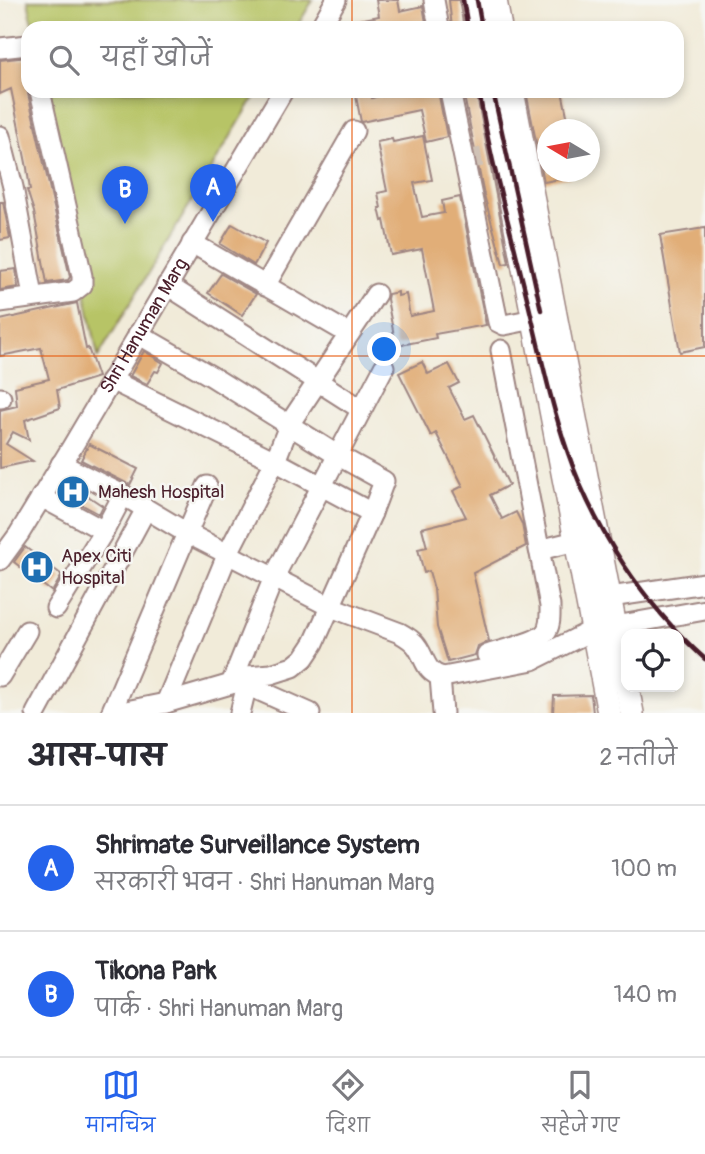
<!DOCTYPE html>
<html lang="hi">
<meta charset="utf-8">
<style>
:root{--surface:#fff;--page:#f7f7f7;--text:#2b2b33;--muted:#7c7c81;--line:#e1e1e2;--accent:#2563eb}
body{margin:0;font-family:Pangolin,"Playpen Sans Deva",sans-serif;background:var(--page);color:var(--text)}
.controls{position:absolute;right:21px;bottom:21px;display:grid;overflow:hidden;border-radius:14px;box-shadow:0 4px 10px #0003}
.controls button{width:63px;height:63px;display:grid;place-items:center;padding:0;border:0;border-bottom:2px solid var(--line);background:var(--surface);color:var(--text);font:35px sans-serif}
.compass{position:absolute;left:537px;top:119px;width:63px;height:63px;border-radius:50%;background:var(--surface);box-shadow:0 4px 10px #0003;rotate:280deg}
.you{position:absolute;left:385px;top:350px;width:24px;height:24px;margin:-18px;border:5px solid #fff;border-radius:50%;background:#1a73e8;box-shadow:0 0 0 10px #1a73e833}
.badge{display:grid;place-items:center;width:46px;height:46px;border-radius:50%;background:var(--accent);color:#fff;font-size:23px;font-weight:700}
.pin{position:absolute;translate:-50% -58px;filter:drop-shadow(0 2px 4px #0008)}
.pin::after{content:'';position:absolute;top:37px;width:24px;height:21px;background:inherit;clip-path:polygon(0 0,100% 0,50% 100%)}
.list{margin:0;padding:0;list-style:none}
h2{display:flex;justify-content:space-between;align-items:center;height:91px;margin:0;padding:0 28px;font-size:30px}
h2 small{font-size:23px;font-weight:400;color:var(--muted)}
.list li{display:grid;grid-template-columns:46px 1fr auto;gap:21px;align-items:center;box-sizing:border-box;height:126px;padding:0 28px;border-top:2px solid var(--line)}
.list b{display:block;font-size:26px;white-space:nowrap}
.list p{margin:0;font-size:23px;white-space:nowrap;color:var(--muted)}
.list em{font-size:23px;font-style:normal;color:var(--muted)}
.icon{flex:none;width:38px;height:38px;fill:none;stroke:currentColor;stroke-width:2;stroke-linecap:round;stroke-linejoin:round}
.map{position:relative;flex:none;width:705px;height:713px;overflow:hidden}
.search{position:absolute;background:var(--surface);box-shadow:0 4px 10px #0003;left:21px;right:21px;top:21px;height:77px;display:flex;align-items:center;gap:18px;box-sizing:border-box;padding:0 24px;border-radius:21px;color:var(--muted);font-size:26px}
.sheet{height:343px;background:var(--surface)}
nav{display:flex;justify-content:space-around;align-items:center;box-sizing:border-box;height:98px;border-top:2px solid var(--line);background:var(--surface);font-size:19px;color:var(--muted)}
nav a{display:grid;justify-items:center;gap:4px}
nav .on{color:var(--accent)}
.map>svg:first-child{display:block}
.green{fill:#b7c466;stroke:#807248;stroke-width:2}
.building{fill:#e1ae78}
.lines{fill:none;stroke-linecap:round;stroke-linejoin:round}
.minor-tunnel{stroke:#d0c2b6;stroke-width:19;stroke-dasharray:19 10;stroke-linecap:butt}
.minor-casing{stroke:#9e8582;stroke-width:23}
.major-casing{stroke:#9e8582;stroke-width:26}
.minor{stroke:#fff;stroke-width:19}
.major{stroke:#fff;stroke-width:23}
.rail{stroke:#4a1f2b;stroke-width:4.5}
.grid{fill:none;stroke:#e8590c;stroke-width:2;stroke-opacity:0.55}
.labels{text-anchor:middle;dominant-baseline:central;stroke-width:5;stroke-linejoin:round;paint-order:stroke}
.street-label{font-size:19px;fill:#4a1f2b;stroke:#f6f6f2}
.poi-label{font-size:19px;fill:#4a1f2b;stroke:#f6f6f2;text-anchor:start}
</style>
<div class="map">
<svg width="705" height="713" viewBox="0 0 705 713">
<rect width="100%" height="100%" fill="#f6f6f2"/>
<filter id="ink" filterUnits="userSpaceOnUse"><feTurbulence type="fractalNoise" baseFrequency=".0143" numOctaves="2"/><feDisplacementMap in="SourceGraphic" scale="14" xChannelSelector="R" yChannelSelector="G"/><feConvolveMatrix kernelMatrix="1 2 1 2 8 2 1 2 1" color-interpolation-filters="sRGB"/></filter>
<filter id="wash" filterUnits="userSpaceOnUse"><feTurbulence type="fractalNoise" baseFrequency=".00686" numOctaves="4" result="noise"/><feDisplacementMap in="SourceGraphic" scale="28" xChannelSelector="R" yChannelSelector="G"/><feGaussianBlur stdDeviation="1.57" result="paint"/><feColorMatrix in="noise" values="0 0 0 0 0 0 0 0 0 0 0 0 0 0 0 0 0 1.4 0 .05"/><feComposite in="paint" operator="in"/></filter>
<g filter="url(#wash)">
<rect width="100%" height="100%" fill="#f1ebd9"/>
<!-- green -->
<g class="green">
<polygon points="28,0 313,0 296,28 33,28"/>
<polygon points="46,91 258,91 98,357"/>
</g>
<g id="blocks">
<!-- building -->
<g class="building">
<polygon points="376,0 398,0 400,11 423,6 427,28 345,28 344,23 379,16"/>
<polygon points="449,0 459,0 464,28 452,28"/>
<polygon points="28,57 28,94 70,277 68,280 47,283 34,212 27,190 30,190 27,168 11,89 0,94 0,60"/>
<polygon points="355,91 370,91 372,98 397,91 438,91 447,137 426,142 419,110 361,122"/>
<polygon points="463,91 476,91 509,263 503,264 484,195"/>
<polygon points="526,91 562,91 570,130 548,130 548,172 569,172 570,177 544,182"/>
<polygon points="423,136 432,180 414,183 422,217 444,213 442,201 460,197 486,325 435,334 436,338 396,346 387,299 388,294 398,292 398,296 406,294 410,316 434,311 422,249 391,255 384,220 382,221 379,208 381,208 378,193 387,191 377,142 392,139 393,142"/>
<polygon points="0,202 3,202 10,238 0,240"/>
<polygon points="232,224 266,243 254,265 220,244"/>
<polygon points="705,228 705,347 680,352 660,235"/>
<polygon points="16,269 18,287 0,290 0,271"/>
<polygon points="221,274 256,294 242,315 208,293"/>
<polygon points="77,303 86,349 88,348 98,377 57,390 60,408 25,420 29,440 13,432 6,444 33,461 0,468 0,410 17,406 15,387 49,379 41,348 0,356 0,320"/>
<polygon points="144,351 163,363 158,372 155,371 147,384 130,376"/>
<polygon points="422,362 428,374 449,364 459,383 449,388 465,419 474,415 509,485 490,495 502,519 516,512 522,524 526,546 473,573 489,641 478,646 475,655 448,662 437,627 434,589 429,571 424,573 418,549 427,547 422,528 466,517 453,491 463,486 436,433 431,436 399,373"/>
<polygon points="89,444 138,469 130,485 81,460"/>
<polygon points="67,482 103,506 99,514 60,493"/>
<polygon points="25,547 62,575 52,592 14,562"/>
<polygon points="591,695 593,713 553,713 554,696"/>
</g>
</g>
</g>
<g filter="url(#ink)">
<use href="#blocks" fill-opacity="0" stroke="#9e8582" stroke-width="2"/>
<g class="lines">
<!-- minor-tunnel -->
<polyline class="minor-tunnel" points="463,160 502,154"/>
<defs>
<g id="minor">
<polyline points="434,0 439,28"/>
<polyline points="320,28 336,0"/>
<polyline points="0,48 28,45"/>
<polyline points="450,91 498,322 504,325 534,319"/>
<polyline points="0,136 13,187 33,296"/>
<polyline points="192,243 349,334"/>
<polyline points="167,285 361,409"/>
<polyline points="265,286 354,131"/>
<polyline points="0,302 73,292 82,285 82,276 40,91"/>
<polyline points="111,380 275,461 372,513"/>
<polyline points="0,398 1,398"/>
<path d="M61 464 123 495 185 532 331 607 400 633C407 637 414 641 418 648 426 661 426 673 443 677L533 660 593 630 705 610"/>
<polyline points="41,497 104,531"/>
<polyline points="539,550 576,541"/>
<path id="s1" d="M0 560 19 534 72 447 283 91"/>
<polyline points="596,602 610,597 705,583"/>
<polyline points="56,608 104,531 123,495"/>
<path d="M487 655C501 650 536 643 545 633 551 626 550 616 550 606L501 350"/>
<polyline points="0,676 27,631"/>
<polyline points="440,677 443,713"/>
<polyline points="231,684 274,577 384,367"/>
<polyline points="247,685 310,713"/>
<polyline points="166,703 228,553 275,461 290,423 376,294"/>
<polyline points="36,713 146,509"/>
<polyline points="111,713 207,486"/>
<polyline points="116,713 166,703 231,684 249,676 271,674 293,667 304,658 314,643 372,513 384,481 337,455 211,376 138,334"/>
<polyline points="240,713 249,676"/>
</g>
<g id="major">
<polyline points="473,0 478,28"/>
<polyline points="495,0 500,28"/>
<polyline points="490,91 609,713"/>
<polyline points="512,91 626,684"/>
<polyline points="627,687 632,713"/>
</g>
</defs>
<!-- minor casing -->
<use href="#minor" class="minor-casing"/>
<!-- major casing -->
<use href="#major" class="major-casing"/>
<!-- minor -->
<use href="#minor" class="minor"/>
<!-- major -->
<use href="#major" class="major"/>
<!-- rail -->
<g class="rail">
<polyline points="463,0 468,28"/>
<polyline points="477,0 482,28"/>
<path d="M479 91C489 154 507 216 522 278 537 336 548 396 568 453 595 531 644 604 705 659"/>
<polyline points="493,91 541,310"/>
</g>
</g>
</g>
<!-- grid -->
<path class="grid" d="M352 0V28M352 91V713M0 356H705"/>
<!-- icons -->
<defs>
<symbol id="hospital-disc" viewBox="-11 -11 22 22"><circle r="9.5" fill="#1f6fb2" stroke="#f6f6f2"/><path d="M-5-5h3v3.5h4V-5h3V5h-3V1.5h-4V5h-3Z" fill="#fff"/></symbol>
</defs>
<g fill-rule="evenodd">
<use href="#hospital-disc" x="54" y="473" width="38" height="38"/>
<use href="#hospital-disc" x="18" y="548" width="38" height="38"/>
</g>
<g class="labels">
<!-- street labels -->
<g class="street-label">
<text stroke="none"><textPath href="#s1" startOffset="275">Shri Hanuman Marg</textPath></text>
</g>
<!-- poi labels -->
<g class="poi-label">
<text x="98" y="492">Mahesh Hospital</text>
<text x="61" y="556">Apex Citi<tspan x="61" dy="22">Hospital</tspan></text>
</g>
</g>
</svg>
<div class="controls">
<button><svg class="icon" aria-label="locate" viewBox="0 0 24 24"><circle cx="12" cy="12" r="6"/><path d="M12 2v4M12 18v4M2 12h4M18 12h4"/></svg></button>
</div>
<svg class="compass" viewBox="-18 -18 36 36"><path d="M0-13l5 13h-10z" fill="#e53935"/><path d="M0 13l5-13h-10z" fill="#7c7c81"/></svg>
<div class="you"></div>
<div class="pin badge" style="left:213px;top:222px">A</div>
<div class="pin badge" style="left:125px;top:224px">B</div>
<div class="search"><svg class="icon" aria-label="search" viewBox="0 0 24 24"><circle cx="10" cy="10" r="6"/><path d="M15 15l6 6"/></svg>यहाँ खोजें</div>
</div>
<section class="sheet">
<h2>आस-पास<small>2 नतीजे</small></h2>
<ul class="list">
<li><span class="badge">A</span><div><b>Shrimate Surveillance System</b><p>सरकारी भवन · Shri Hanuman Marg</p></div><em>100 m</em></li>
<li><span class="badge">B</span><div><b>Tikona Park</b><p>पार्क · Shri Hanuman Marg</p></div><em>140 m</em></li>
</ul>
</section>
<nav>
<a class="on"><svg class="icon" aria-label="map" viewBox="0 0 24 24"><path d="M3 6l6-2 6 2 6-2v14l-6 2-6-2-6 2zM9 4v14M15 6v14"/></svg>मानचित्र</a>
<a><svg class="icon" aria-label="directions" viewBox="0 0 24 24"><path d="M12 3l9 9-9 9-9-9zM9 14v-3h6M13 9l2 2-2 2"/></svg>दिशा</a>
<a><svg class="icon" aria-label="saved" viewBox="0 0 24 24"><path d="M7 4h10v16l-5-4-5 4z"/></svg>सहेजे गए</a>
</nav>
